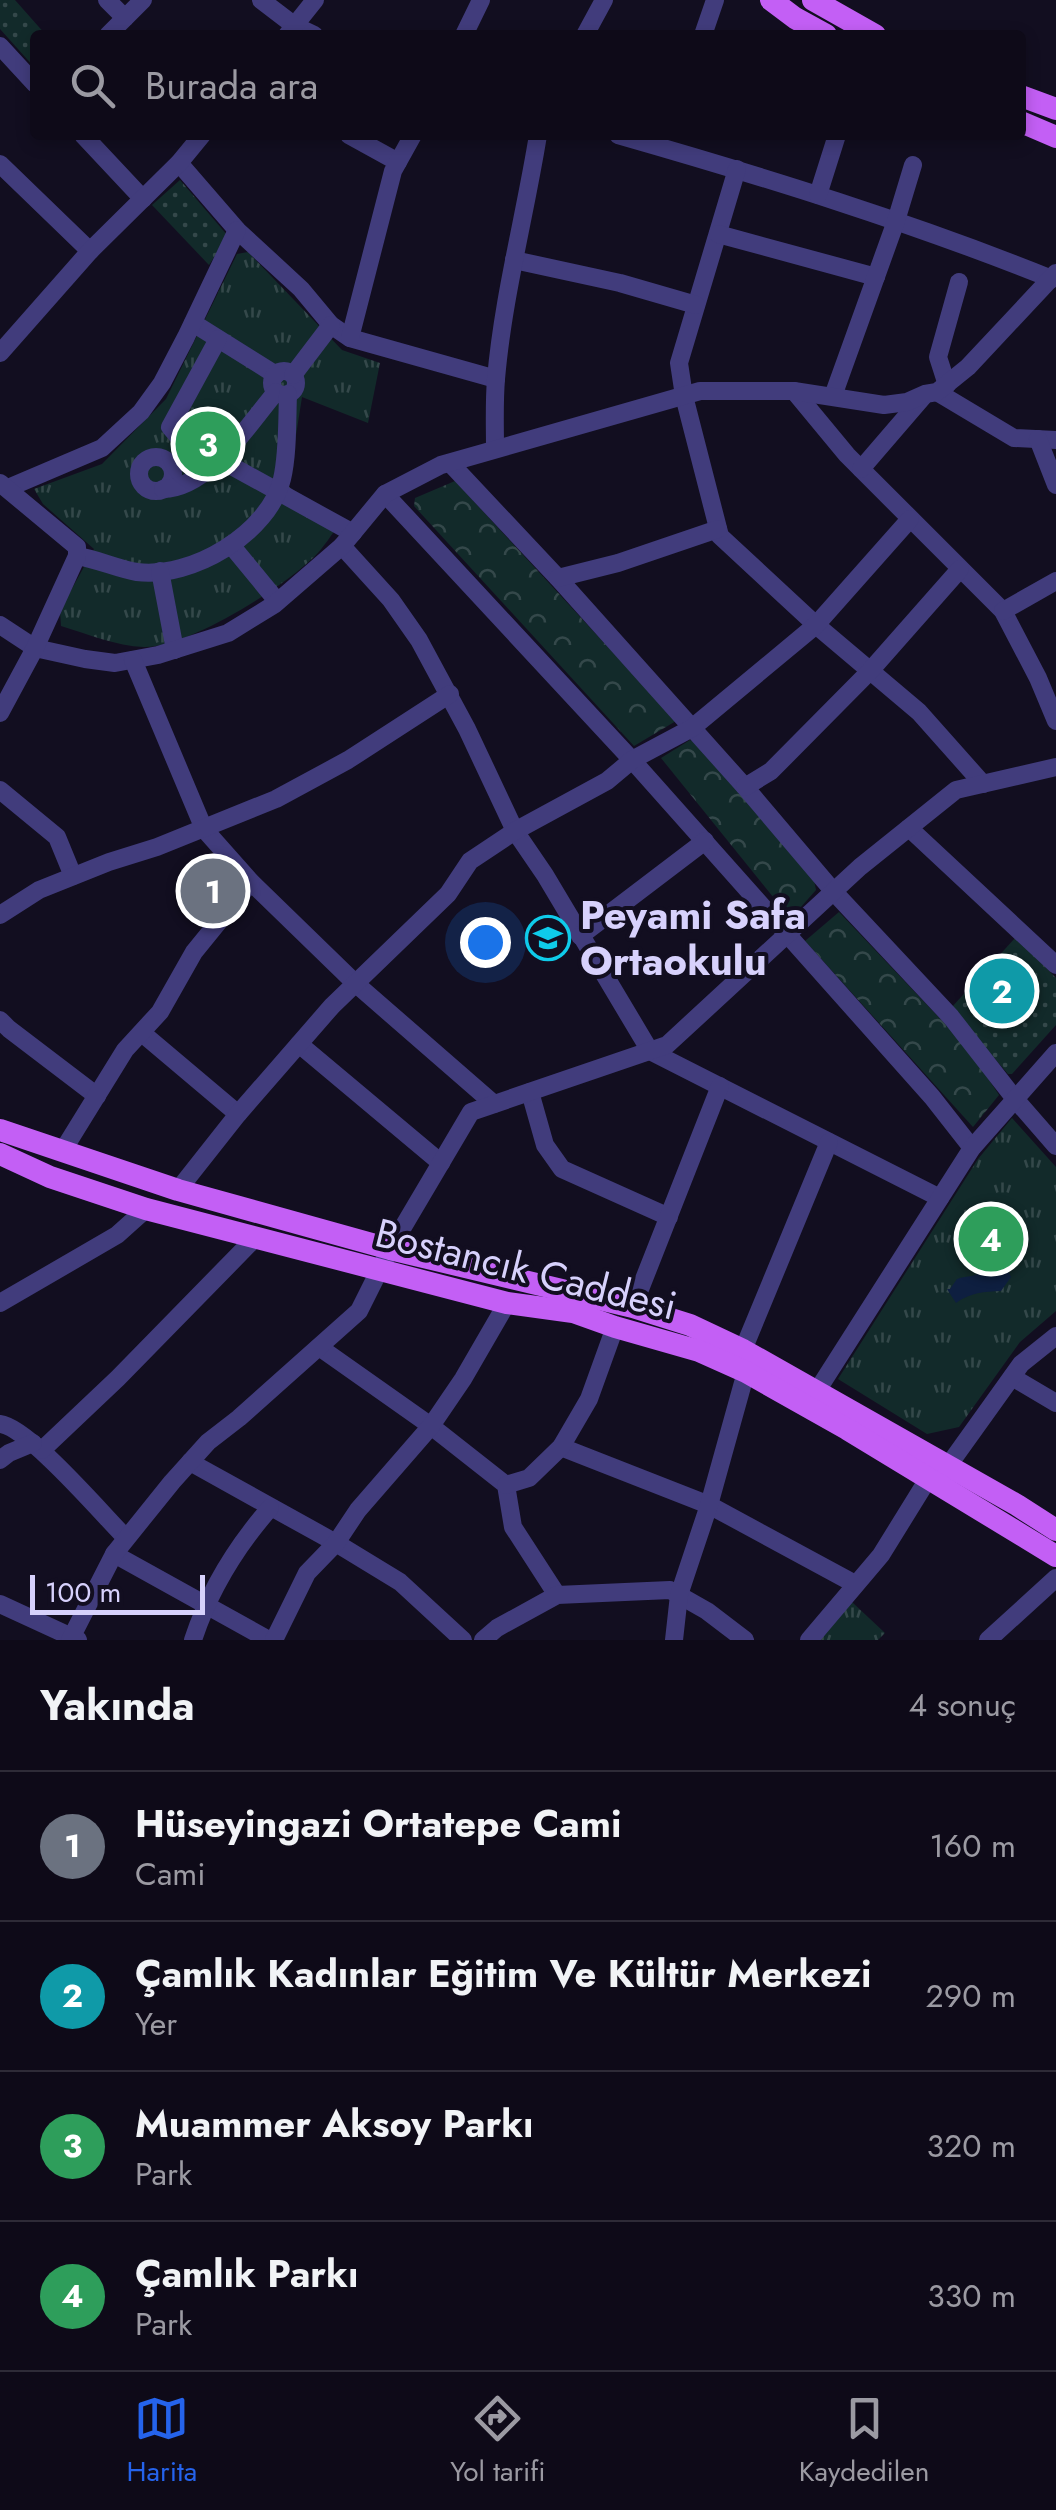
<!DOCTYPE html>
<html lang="tr">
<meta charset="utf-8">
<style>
:root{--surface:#0e0a18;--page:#171321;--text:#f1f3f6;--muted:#9b9aa2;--line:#2e2b37;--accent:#2563eb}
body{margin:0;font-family:Jost,sans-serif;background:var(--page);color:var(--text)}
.scale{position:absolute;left:30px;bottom:25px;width:175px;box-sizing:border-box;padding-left:10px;border:5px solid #d7d1fc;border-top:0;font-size:28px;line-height:35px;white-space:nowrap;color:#d7d1fc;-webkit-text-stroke:8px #120e20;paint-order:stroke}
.you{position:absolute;left:485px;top:942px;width:35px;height:35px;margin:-25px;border:8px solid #fff;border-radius:50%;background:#1a73e8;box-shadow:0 0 0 15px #1a73e833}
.badge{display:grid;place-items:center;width:65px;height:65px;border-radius:50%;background:var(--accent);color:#fff;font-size:32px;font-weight:700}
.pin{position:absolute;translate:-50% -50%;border:5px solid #fff;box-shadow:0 2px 10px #0006}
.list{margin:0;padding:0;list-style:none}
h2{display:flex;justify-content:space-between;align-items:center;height:130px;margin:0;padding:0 40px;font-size:42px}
h2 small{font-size:32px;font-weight:400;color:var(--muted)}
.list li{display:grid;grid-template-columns:65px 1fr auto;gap:30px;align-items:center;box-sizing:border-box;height:150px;padding:0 40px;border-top:2px solid var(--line)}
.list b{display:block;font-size:38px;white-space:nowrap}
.list p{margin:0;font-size:32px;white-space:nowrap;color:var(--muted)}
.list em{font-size:32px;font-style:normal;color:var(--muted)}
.icon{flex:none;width:55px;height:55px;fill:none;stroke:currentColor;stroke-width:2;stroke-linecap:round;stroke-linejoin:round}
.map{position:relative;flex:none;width:1056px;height:1640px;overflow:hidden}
.search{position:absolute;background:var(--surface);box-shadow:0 5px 15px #0003;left:30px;right:30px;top:30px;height:110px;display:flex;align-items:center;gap:25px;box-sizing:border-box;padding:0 35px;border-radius:10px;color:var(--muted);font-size:38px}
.sheet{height:730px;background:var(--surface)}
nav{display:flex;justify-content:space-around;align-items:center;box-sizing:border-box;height:140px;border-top:2px solid var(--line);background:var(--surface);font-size:28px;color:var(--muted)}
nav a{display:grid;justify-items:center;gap:5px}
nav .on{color:var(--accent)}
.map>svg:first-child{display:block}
.grass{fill:url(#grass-dots)}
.forest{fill:url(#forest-crowns)}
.park{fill:url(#park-tufts)}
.water{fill:#0e1f40}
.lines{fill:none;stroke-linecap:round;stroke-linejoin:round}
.minor{stroke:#413c7c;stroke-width:18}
.major{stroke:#c35ff5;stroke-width:22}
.labels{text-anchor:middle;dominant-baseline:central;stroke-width:8;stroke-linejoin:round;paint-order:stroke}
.poi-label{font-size:40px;font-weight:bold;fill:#d7d1fc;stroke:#120e20;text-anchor:start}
.street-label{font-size:40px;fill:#d7d1fc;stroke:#120e20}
</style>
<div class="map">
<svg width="1056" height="1640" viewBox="0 0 1056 1640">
<defs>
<pattern id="grass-dots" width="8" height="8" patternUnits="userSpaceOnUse" patternTransform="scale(2.5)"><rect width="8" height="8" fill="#122a2a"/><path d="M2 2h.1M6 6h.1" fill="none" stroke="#34484a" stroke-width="1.8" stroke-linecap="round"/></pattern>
<pattern id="forest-crowns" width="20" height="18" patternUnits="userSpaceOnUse" patternTransform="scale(2.5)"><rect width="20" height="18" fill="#122a2a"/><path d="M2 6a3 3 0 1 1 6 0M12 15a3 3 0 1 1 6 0" fill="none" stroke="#34484a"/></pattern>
<pattern id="park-tufts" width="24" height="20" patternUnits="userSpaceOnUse" patternTransform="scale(2.5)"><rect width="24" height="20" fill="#122a2a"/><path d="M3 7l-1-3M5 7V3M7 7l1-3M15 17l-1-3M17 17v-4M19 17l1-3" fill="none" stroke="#34484a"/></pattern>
</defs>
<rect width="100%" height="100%" fill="#120e20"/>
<!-- grass -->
<g class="grass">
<polygon points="0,0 15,0 46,35 35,35 35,68 0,29"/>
<polygon points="180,180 228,236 209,265 152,205"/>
<polygon points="1016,937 1056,978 1056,1025 1012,1074 1008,1074 951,1008"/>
</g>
<!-- forest -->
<g class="forest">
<polygon points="455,481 676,721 634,746 414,506 415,498"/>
<polygon points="690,740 698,744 814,880 816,890 800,908 786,913 661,758"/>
<polygon points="839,912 967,1047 999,1095 973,1127 805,941"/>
</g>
<!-- park -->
<g class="park">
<path d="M248 252 342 350 380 363 368 423 302 397 288 486 339 525C331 535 324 547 315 556 284 587 188 648 144 647 116 646 88 634 61 626L60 610 94 549 43 504 34 489 102 464 166 399 237 254Z"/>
<polygon points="1012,1118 1056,1167 1056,1311 1020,1342 959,1427 927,1434 838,1379 978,1159"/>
<polygon points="852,1602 885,1633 878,1640 817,1640"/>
</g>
<!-- water -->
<path class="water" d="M991 1259 1004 1262 1011 1277 1001 1291C984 1292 971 1292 956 1303L947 1289H950L957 1279C970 1274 981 1280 985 1262Z"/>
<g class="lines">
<!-- minor -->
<g class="minor">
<polyline points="107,0 125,18"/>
<polyline points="261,0 295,26 314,35"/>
<polyline points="108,35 143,0"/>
<polyline points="287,35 315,0"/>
<polyline points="464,35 481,0"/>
<polyline points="585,35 604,0"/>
<polyline points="703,35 715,0"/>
<polyline points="0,46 35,84"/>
<polyline points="83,135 143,199"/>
<polyline points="349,135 398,162"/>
<path d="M618 135C765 177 910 222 1052 279"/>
<polyline points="179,163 237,230 301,289 331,325 350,338 496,379"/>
<polyline points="0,164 90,251"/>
<polyline points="737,169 679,363 684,396 720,536 816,625 919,712 983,784"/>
<polyline points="818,195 837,135"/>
<polyline points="718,234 876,277"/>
<polyline points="514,260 620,283 696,305"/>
<polyline points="193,323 276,375"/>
<polyline points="350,338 393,171 413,135"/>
<polyline points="0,353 90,251 179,163 202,135"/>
<circle cx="284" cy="383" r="12"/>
<polyline points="293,375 331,325"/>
<polyline points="947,385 938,357 959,282"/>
<polyline points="794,391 847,455 1003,611 1038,678 1056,721"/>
<polyline points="937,392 1014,438 1056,440"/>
<polyline points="833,396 896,221 913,165"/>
<polyline points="1038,439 1056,485"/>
<polyline points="181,440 170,427 218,339"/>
<polyline points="195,448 219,459 353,533"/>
<path d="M495 449C495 426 494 403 496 379 503 297 525 216 538 135"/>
<circle cx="156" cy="474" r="17"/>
<polyline points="450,463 558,578 745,787 834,892 951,1017 1015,1099 1056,1146"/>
<polyline points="861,469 923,397"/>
<polyline points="8,488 102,448 141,412 162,383 186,337 237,230"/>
<path d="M163 489C209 488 248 425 276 392"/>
<polyline points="385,494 632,760 932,1097 972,1148"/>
<polyline points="231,545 277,601"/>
<polyline points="342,546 391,600 419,640 467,729 515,831 545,875 650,1051 940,1198"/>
<path d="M77 556C97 559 118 569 137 572 192 579 269 533 282 479 288 454 287 420 288 394"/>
<polyline points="160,571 175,650"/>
<polyline points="558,578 618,563 718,529"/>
<polyline points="1003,611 1056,581"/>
<polyline points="0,625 35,648 85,659 115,663 158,655 228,633 275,604 342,546 385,494 441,465 700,391 794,391 884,405 907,402 925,394 937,392 968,367 1056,273"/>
<polyline points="133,660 204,829 251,882 355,983 494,1104"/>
<polyline points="0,713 35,648 77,556 77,547 0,483"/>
<polyline points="745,787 771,771 870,671 960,569"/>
<polyline points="0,790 57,837 73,876"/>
<polyline points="909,828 1056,965"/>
<polyline points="0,915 39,890 109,862 157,847 276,799 348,760 450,694"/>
<polyline points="580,936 705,841"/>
<polyline points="0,1020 9,1029 97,1096"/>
<polyline points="142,1033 238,1114"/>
<polyline points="299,1044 441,1163"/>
<polyline points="530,1092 545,1145 562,1169 669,1217"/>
<polyline points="62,1152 125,1050 160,1012 194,952 251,882"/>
<polyline points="178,1190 238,1114 332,1006 448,894 470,861 515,831 607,781 632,760 692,728 816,625 910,519"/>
<polyline points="0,1303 117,1235 146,1209"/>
<polyline points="633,1307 720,1086"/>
<polyline points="319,1347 431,1426 506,1485 513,1527 557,1595"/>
<polyline points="743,1350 829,1142"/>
<polyline points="1012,1377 1056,1403"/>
<polyline points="817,1391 972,1148 1056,1053"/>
<path d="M0 1424C28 1427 102 1514 126 1538"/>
<polyline points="561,1447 709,1505 855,1584"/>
<polyline points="42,1450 118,1378 256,1237"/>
<polyline points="0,1460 9,1453 33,1443"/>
<polyline points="190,1462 336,1543 400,1582 463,1640"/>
<polyline points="948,1466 1021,1364 1056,1336"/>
<polyline points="506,1485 529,1478 561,1447 589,1399 615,1327"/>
<polyline points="114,1554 269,1640"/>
<polyline points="0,1604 78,1640"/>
<polyline points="70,1640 114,1554 172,1482 208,1442 239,1418 359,1311 390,1249 471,1112 667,1045 860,867 956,790 1056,767"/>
<path d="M193 1640C209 1591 236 1547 270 1508"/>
<polyline points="274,1640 307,1573 336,1543 358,1510 431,1426 463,1379 507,1303"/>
<polyline points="483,1640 497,1628 557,1595 670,1590 707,1611 745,1640"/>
<polyline points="674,1640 679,1595 709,1505 746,1372"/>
<polyline points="809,1640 881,1555 928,1479"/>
<polyline points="988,1640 1056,1578"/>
</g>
<!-- major -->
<g class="major">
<polyline points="771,0 795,18 826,35"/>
<polyline points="813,0 875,35"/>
<polyline points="1021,96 1056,109"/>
<polyline points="1021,122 1056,137"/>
<polyline points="0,1130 178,1190 390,1249 633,1307 690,1325 743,1350 1017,1505 1056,1530"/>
<polyline points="0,1154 50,1177 146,1209 507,1303 573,1312 615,1327 699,1351 746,1372 847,1429 1056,1556"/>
</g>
</g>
<!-- icons -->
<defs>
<symbol id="school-ring" viewBox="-11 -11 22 22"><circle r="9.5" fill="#120e20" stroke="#0fcbea" stroke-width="1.5"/><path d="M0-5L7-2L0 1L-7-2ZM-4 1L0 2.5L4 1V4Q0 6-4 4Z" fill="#0fcbea"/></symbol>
</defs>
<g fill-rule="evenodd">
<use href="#school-ring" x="523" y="913" width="50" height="50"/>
</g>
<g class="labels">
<!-- poi labels -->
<g class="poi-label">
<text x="580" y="915">Peyami Safa<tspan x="580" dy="46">Ortaokulu</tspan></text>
</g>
<!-- street labels -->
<g class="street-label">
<text transform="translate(526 1269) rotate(14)">Bostancık Caddesi</text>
</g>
</g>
</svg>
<div class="scale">100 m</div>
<div class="you"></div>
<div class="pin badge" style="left:213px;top:891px;background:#6b7280">1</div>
<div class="pin badge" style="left:1002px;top:991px;background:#0f9aa8">2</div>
<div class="pin badge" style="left:208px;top:444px;background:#2e9e5b">3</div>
<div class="pin badge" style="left:991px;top:1239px;background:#2e9e5b">4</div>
<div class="search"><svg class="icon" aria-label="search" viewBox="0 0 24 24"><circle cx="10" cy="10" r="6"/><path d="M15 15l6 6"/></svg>Burada ara</div>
</div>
<section class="sheet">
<h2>Yakında<small>4 sonuç</small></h2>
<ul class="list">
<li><span class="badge" style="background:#6b7280">1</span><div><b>Hüseyingazi Ortatepe Cami</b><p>Cami</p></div><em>160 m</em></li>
<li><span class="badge" style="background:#0f9aa8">2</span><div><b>Çamlık Kadınlar Eğitim Ve Kültür Merkezi</b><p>Yer</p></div><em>290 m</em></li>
<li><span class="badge" style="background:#2e9e5b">3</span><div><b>Muammer Aksoy Parkı</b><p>Park</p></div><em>320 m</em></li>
<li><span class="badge" style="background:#2e9e5b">4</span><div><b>Çamlık Parkı</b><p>Park</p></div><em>330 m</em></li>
</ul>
</section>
<nav>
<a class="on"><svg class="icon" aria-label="map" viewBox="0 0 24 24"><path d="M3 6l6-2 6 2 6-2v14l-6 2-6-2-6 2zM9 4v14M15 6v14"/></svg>Harita</a>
<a><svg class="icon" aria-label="directions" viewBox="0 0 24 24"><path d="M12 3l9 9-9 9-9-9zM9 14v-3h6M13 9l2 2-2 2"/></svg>Yol tarifi</a>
<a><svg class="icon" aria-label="saved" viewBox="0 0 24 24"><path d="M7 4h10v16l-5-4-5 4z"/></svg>Kaydedilen</a>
</nav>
